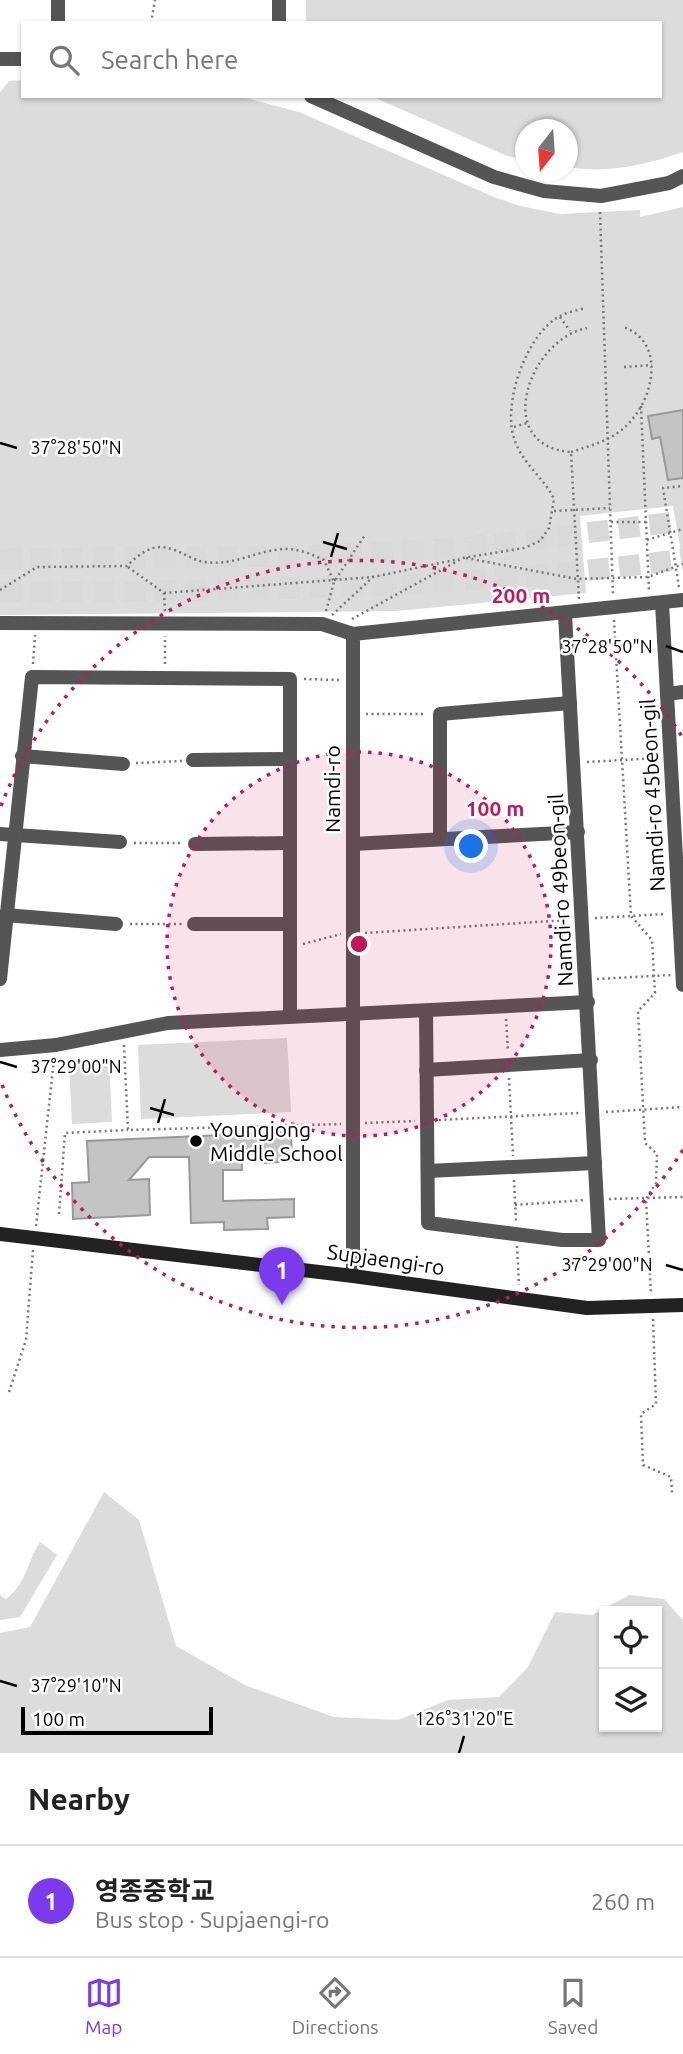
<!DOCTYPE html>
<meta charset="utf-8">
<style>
:root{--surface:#fff;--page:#f2f2f2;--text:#222;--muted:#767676;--line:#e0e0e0;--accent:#7c3aed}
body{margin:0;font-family:Ubuntu,"Noto Sans KR",sans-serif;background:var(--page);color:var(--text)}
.controls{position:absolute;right:21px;bottom:21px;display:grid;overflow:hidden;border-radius:0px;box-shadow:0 2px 5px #0004}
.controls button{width:63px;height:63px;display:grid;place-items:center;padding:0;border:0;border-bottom:2px solid var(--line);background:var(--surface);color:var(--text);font:35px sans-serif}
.compass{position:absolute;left:515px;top:119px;width:63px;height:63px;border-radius:50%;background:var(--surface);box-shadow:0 2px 5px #0004;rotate:197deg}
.scale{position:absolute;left:21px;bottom:18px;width:192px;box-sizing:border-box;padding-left:7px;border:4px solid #000;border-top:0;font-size:19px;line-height:24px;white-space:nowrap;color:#000;-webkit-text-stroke:5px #fff;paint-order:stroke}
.you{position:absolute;left:472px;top:847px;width:24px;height:24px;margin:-18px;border:5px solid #fff;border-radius:50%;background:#1a73e8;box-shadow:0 0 0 10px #1a73e833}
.badge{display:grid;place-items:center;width:46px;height:46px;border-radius:50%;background:var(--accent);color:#fff;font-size:23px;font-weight:700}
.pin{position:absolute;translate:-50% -58px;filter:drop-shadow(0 2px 4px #0008)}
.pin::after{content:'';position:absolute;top:37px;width:24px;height:21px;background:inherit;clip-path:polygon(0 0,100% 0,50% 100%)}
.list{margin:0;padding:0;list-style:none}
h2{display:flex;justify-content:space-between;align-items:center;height:91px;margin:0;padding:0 28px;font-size:30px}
h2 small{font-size:23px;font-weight:400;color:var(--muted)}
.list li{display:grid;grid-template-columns:46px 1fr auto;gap:21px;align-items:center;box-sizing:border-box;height:112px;padding:0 28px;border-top:2px solid var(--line)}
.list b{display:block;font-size:26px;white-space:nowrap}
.list p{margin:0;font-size:23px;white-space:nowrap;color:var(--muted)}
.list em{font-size:23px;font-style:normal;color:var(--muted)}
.icon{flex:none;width:38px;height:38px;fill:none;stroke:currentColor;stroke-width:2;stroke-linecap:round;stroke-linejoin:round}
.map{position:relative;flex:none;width:683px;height:1753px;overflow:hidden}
.search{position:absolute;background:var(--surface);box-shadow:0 2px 5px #0004;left:21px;right:21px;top:21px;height:77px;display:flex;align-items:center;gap:18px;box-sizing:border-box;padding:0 24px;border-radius:0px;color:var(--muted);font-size:26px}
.sheet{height:203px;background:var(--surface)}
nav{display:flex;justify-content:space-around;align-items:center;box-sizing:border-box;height:98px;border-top:2px solid var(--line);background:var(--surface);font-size:19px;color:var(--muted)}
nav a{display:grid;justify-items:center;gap:4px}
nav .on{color:var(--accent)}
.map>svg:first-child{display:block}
.green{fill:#dcdcdc;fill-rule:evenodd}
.building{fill:#c4c4c4;stroke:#999;stroke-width:2}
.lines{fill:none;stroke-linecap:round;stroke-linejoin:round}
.highway-tunnel{stroke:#d9d9d9;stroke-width:21;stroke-dasharray:21 10;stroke-linecap:butt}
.path{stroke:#777;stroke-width:2.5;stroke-dasharray:2 3.5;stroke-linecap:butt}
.street{stroke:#555;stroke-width:14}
.secondary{stroke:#222;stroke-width:14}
.ticks{fill:none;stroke:#000;stroke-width:2.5}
.ring{fill:none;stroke:#c2185b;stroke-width:3.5;stroke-dasharray:3.5 7}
.poi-dot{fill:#000;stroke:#fff;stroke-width:2.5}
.labels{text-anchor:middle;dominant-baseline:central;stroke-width:5;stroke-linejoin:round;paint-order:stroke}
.street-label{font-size:21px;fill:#000;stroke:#fff}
.poi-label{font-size:21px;fill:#000;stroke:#fff;text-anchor:start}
.ticks-label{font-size:18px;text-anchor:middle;fill:#000;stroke:#fff;stroke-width:5;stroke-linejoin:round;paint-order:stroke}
.centre{fill:#c2185b;stroke:#fff;stroke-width:3.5}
.ring-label{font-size:21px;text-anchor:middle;font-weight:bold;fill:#c2185b;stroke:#fff;stroke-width:5;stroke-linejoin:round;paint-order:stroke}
</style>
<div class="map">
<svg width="683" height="1753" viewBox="0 0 683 1753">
<rect width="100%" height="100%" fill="#fff"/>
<!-- green -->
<g class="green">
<path d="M306 0H683V152C645 165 607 174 568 167V130H526L525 159 507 156 371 96H660V23H306Z"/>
<polygon points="23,80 23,96 238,96 299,112 494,197 520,206 560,214 640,210 640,217 683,207 683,563 673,506 580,516 586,593 396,611 0,615 0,92 9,81"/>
<polygon points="287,1038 291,1112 141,1119 138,1045"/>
<polygon points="109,1059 112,1122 72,1124 69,1061"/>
<path d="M104 1492 139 1520 176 1646 247 1686 334 1717 398 1720 448 1700 499 1697 528 1667 555 1612 592 1615 629 1595 664 1599 683 1620V1753H0V1633L30 1627ZM604 1611H657V1727H604Z"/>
<path d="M40 1542 57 1555 20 1617 0 1620V1595L6 1599C27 1583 26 1564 40 1542Z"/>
</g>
<!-- building -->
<g class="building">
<polygon points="683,410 683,478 668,480 660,437 652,439 648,416"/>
<polygon points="291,1132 292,1161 264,1163 241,1145 242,1170 223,1170 223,1201 294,1199 294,1217 267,1218 268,1229 224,1230 224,1222 191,1223 189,1157 149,1157 129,1180 149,1179 150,1215 73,1219 72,1183 89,1182 87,1141"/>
</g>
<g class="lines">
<!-- highway-tunnel -->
<g class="highway-tunnel">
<polyline points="0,559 299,556 463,548 683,521"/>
<path d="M0 592C229 591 456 590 683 559"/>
</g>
<!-- path -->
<g class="path">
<polyline points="151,23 155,0"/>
<polyline points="600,212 613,595"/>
<polyline points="560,317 570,331"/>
<polyline points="624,367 652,365"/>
<polyline points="641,406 649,591"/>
<polyline points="514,427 527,423"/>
<path d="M571 452C593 445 613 440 629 423 655 396 665 341 623 327"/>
<polyline points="554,511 610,508"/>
<polyline points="611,522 646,522"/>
<polyline points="647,540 683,529"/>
<polyline points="466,558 577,579 648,577 683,564"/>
<polyline points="128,567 164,593 165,612"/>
<polyline points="679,587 663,488 683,486"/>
<path d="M0 590 37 567 127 566C134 559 143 551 153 548 172 543 187 559 204 562 236 566 254 551 283 549 297 548 311 554 324 560L334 582"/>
<polyline points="164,593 373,577"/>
<path d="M579 599 571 452C491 446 529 339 587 328"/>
<polyline points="326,611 334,582 365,535"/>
<polyline points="332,615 373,577 459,559"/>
<path d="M352 619 463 558 524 548 540 541 549 528 554 499C544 478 523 464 515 441 501 406 526 334 560 316 568 312 578 310 586 308"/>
<polyline points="614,620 631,916 652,940 655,993 638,1011 645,1143 657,1154 656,1183 646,1199 651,1295"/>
<polyline points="33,664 35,635"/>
<polyline points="165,664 165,636"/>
<polyline points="304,679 339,680"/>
<polyline points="366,714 426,714"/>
<polyline points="587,762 658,758"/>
<polyline points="136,763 182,761"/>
<polyline points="134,843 183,843"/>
<polyline points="595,918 666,914"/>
<polyline points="130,924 183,924"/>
<polyline points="365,933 568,920"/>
<polyline points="303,944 341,934"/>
<polyline points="597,979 671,975"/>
<polyline points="506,1019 508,1051"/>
<polyline points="124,1045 128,1130 341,1124"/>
<polyline points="509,1078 513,1156"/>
<polyline points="606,1112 683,1107"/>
<polyline points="439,1120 579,1113"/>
<polyline points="365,1123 415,1121"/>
<polyline points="514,1180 516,1222"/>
<polyline points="609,1199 683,1197"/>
<polyline points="515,1205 585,1200"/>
<polyline points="59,1214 65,1133 128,1130"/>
<polyline points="36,1226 54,1059"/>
<polyline points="517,1246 519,1285"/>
<polyline points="653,1319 656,1404 641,1414 643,1465 671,1477 672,1493"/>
<polyline points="9,1392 26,1340 33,1250"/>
</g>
<!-- street -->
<g class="street">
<polyline points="279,0 279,23"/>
<polyline points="58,23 58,0"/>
<polyline points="0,59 23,59"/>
<polyline points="311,96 494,177 544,191 601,196 669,183 683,176"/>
<polyline points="662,603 683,985"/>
<polyline points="0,623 322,624 353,634"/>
<polyline points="667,694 683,692"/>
<polyline points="22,756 123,764"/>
<polyline points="193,760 290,759"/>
<polyline points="0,834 120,842"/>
<polyline points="440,839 440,714 570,703"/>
<polyline points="195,844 290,843"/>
<polyline points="353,844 578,832"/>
<polyline points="5,915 116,924"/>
<polyline points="194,924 290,924"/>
<polyline points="0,979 32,677 290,679 290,1016"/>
<polyline points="426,1011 428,1223 562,1240 599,1240 565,614"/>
<polyline points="0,1050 56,1045 168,1023 588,1002"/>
<polyline points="426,1070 591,1060"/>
<polyline points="428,1171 595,1163"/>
<polyline points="353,1276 353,634 683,600"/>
</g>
<!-- secondary -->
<polyline class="secondary" points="0,1234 353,1276 587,1308 683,1305"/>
</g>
<!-- ticks -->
<path class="ticks" d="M0 443 17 448M323 542 347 549M331 557 338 533M666 646 683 652M0 1062 17 1067M150 1108 174 1115M158 1123 165 1099M666 1265 683 1270M0 1681 17 1686M459 1753 464 1736"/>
<!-- distance rings -->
<circle cx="359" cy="944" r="192" fill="#c2185b" fill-opacity=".12"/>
<g class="ring">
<circle cx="359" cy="944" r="192"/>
<path d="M683 1150A384 384 0 0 1 1 1082M1 806A384 384 0 0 1 683 738"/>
</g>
<!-- markers -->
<circle class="poi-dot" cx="196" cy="1141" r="7"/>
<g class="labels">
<!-- street labels -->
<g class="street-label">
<text transform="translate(332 789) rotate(-90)">Namdi-ro</text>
<text transform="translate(652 795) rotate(-93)">Namdi-ro 45beon-gil</text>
<text transform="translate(560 890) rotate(-93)">Namdi-ro 49beon-gil</text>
<text transform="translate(386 1259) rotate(8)">Supjaengi-ro</text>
</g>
<!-- poi labels -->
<g class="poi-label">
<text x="210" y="1129">Youngjong<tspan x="210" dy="24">Middle School</tspan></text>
</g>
</g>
<g class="ticks-label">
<text x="76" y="454">37°28'50"N</text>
<text x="607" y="653">37°28'50"N</text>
<text x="76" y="1073">37°29'00"N</text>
<text x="607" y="1271">37°29'00"N</text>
<text x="76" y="1692">37°29'10"N</text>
<text x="464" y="1725">126°31'20"E</text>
</g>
<circle cx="359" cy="944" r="10" class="centre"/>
<g class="ring-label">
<text x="521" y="603">200 m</text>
<text x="495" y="816">100 m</text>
</g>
</svg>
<div class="controls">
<button><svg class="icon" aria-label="locate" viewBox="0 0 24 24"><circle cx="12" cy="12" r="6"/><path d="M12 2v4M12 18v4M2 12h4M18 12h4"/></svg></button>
<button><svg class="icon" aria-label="layers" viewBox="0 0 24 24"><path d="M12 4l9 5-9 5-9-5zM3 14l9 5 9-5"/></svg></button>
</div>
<svg class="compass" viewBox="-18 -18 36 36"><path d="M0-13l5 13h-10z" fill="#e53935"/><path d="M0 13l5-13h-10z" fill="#767676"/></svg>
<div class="scale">100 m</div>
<div class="you"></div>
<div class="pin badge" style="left:282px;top:1305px">1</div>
<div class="search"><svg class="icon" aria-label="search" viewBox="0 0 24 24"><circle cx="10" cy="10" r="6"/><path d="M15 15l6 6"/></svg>Search here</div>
</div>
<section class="sheet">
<h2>Nearby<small></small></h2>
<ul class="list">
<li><span class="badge">1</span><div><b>영종중학교</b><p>Bus stop · Supjaengi-ro</p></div><em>260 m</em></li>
</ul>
</section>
<nav>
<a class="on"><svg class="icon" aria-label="map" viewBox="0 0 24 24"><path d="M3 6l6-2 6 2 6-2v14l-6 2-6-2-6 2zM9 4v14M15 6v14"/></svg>Map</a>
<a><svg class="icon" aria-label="directions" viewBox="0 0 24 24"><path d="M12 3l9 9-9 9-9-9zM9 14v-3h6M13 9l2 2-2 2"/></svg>Directions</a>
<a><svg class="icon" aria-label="saved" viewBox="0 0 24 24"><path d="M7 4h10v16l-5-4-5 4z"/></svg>Saved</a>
</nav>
